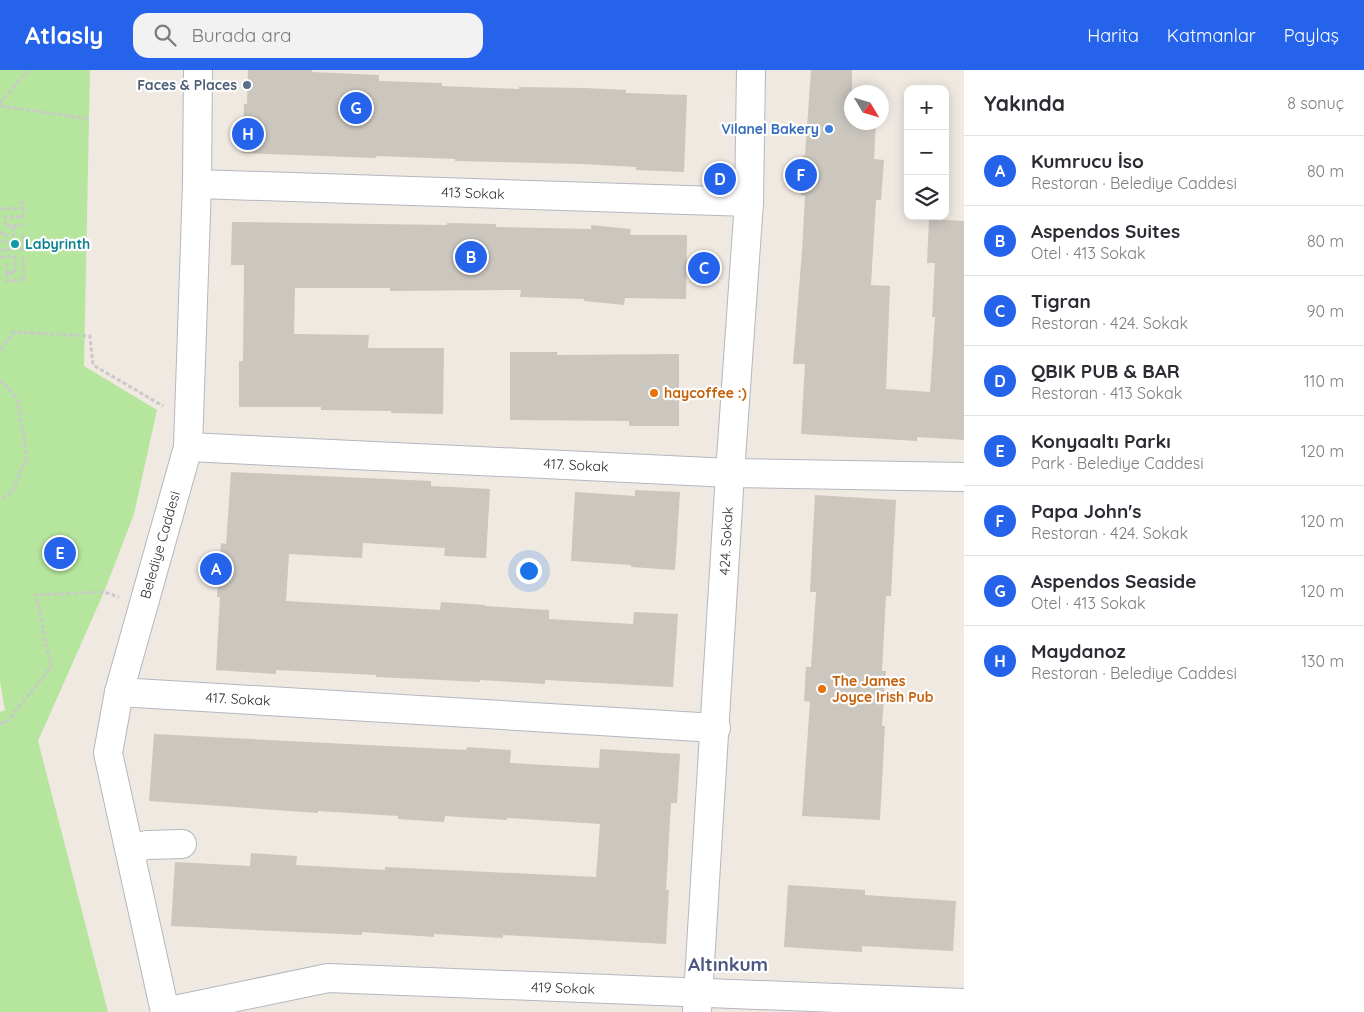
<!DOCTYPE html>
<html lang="tr">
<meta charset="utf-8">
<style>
:root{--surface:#fff;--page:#f2f2f3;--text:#2b2b33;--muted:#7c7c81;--line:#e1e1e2;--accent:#2563eb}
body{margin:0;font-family:Quicksand,sans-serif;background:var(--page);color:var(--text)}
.controls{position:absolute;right:15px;top:15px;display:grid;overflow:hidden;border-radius:10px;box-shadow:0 2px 12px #0003}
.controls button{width:45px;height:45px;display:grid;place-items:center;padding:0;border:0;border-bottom:1px solid var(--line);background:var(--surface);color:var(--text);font:25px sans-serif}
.compass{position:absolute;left:844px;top:15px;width:45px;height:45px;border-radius:50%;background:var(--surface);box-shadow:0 2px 12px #0003;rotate:128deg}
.you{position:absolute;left:528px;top:500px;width:18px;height:18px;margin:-12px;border:4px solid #fff;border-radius:50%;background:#1a73e8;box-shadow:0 0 0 8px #1a73e833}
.badge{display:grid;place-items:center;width:32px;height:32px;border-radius:50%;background:var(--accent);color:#fff;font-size:16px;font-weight:700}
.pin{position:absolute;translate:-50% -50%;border:2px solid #fff;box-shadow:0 1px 5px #0006}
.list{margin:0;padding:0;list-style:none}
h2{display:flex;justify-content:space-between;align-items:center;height:65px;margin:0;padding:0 20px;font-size:21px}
h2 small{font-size:16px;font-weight:400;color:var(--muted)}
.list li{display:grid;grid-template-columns:32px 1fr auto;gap:15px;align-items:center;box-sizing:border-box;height:70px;padding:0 20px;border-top:1px solid var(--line)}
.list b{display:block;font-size:19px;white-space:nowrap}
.list p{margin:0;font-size:16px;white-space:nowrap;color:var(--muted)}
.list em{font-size:16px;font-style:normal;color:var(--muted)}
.icon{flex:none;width:28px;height:28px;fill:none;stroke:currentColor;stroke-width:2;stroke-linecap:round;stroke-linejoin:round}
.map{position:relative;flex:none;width:964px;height:942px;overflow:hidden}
header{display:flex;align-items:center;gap:30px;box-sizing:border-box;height:70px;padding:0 25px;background:var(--accent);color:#fff}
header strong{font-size:24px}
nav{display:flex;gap:28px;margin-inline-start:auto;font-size:18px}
.search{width:350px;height:45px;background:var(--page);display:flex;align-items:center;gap:12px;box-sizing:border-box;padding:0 18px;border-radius:15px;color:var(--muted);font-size:19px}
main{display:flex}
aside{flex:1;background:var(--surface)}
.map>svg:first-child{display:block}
.green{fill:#b6e59e}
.building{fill:#cbc7bf}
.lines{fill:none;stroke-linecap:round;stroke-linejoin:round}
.street-casing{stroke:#b4b7c1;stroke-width:30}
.secondary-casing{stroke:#b4b7c1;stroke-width:30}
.path{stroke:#c9c9c9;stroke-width:3;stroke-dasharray:4 2.5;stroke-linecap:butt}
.street{stroke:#fff;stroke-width:28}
.secondary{stroke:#fff;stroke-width:28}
.service-dot{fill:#5c6f8a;stroke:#fff;stroke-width:2}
.shop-dot{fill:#3f7fe0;stroke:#fff;stroke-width:2}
.culture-dot{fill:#0f9aa8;stroke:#fff;stroke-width:2}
.food-dot{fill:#e8710a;stroke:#fff;stroke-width:2}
.labels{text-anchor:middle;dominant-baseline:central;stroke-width:4.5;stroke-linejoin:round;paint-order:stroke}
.service-label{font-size:14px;font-weight:bold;fill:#4e5e75;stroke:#fff;text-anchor:end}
.shop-label{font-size:14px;font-weight:bold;fill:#366cbe;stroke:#fff;text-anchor:end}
.street-label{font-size:14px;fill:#2e2e2e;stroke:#fff}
.culture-label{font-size:14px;font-weight:bold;fill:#0d838f;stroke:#fff;text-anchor:start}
.food-label{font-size:14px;font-weight:bold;fill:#c56008;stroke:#fff;text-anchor:start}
.district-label{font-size:19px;font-weight:bold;fill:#4d5680;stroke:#fff}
</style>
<header>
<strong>Atlasly</strong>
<div class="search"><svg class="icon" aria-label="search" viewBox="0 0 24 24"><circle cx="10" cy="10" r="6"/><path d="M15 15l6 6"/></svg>Burada ara</div>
<nav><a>Harita</a><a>Katmanlar</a><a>Paylaş</a></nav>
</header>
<main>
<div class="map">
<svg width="964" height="942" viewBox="0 0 964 942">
<rect width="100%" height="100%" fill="#efe9e1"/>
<!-- green -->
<polygon class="green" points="0,0 90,0 84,296 157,340 134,444 104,522 38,671 108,942 0,942 0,642 5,640 0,612"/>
<!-- building -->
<g class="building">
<polygon points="248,0 312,0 312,2 379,5 379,11 442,13 442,16 519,19 519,17 585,18 626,20 626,23 687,25 684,102 636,100 636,97 581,94 455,91 455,89 376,86 376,88 242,83 244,34 247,34"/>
<polygon points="811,0 852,0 852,52 876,52 874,89 884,90 881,130 876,130 871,215 890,216 886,319 930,322 935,247 932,247 935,193 927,193 929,149 964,151 964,370 917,367 917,371 801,364 805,294 793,294 802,181 805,126 801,125 803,85 805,85"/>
<polygon points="232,152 447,155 447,153 496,154 496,157 591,159 591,155 631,159 630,165 687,165 686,229 625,228 624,235 584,231 584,229 520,227 521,220 390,221 390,218 295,218 294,264 369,265 368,278 444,278 443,344 391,343 391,341 321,340 321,337 239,337 239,291 243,291 244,195 231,195"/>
<polygon points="510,282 557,282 557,285 679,284 679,356 629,356 629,351 510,350"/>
<polygon points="231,402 431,411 431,416 490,419 486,488 444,486 445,478 363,473 362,488 289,484 286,531 440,540 441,532 485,535 485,536 549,540 549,549 633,554 634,542 678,544 673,617 545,610 545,614 480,610 480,612 421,609 376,607 376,605 276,600 276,604 216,600 220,527 217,527 221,473 226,474"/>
<polygon points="635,420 680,422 675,500 631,497 631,495 571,491 575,422 635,426"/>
<polygon points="815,425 896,430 891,526 886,526 882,601 886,601 882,656 885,656 880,750 802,746 810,632 804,631 806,597 811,597 816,522 810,522"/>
<polygon points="154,664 466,680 467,677 511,680 510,693 599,698 600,679 680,684 677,733 671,733 666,820 669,820 666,874 503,865 503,868 434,864 434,867 362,862 362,865 171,856 175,792 250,796 251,783 297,786 296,795 385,800 385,797 596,807 600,754 507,748 507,750 445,746 444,752 398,749 398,746 318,741 318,743 149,731"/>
<polygon points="788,815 865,820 865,825 956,831 953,881 862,876 862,882 784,877"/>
</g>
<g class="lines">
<defs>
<g id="street">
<polyline points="197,114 749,132"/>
<polyline points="188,377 730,403 964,407"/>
<polyline points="119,622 716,658"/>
<polyline points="130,779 147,775 182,774"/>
<polyline points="165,942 328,908 964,933"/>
<polyline points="697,942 730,403 749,132 751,0"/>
</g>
<polyline id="secondary" points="165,942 108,683 119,622 188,377 197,114 198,0"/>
</defs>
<!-- street casing -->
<use href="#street" class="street-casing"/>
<!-- secondary casing -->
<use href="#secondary" class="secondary-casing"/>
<!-- path -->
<g class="path">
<polyline points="0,33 29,0"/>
<polyline points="0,36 90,49"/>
<polyline points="0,139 23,138"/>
<polyline points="13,156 23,155"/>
<polyline points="0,163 6,163 6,171 0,172"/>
<polyline points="14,179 23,179 23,163"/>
<polyline points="0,180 14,179 13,156 5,156 5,147 23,147 23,130"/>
<polyline points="0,187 15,187 15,203 7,203 7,211 24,210 23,187"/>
<polyline points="7,193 7,203"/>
<polyline points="0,280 14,262 90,266 93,295 163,336"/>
<polyline points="0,310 17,328 27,387 12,422 0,430"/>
<polyline points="0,653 6,653 51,597 36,525 104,522 119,527"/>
</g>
<!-- street -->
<use href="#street" class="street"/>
<!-- secondary -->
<use href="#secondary" class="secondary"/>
</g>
<!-- markers -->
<circle class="service-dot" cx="247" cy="15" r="5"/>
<circle class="shop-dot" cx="829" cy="59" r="5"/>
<circle class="culture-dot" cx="15" cy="174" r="5"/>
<g class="food-dot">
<circle cx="654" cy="323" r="5"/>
<circle cx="822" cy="619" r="5"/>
</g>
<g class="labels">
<!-- service labels -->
<g class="service-label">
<text x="237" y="15">Faces &amp; Places</text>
</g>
<!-- shop labels -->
<g class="shop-label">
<text x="819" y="59">Vilanel Bakery</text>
</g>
<!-- street labels -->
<g class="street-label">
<text transform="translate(473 123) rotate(2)">413 Sokak</text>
<text transform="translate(576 395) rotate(3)">417. Sokak</text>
<text transform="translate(726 471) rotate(-87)">424. Sokak</text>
<text transform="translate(160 475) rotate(-74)">Belediye Caddesi</text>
<text transform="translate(238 629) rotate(3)">417. Sokak</text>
<text transform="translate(563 918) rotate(2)">419 Sokak</text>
</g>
<!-- culture labels -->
<g class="culture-label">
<text x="25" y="174">Labyrinth</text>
</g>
<!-- food labels -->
<g class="food-label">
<text x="664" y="323">haycoffee :)</text>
<text x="832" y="611">The James<tspan x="832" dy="16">Joyce Irish Pub</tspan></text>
</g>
<!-- district labels -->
<g class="district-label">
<text x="728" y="894">Altınkum</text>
</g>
</g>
</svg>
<div class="controls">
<button>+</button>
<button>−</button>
<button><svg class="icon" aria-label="layers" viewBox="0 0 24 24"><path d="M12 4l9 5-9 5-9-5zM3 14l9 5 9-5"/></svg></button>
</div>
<svg class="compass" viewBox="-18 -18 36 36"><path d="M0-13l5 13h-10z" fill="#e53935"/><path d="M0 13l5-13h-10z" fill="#7c7c81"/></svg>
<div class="you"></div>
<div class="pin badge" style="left:216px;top:499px">A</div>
<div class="pin badge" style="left:471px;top:187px">B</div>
<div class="pin badge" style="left:704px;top:198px">C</div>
<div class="pin badge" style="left:720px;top:109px">D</div>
<div class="pin badge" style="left:60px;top:483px">E</div>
<div class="pin badge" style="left:801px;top:105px">F</div>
<div class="pin badge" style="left:356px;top:38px">G</div>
<div class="pin badge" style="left:248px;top:64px">H</div>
</div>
<aside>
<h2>Yakında<small>8 sonuç</small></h2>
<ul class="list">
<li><span class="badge">A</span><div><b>Kumrucu İso</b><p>Restoran · Belediye Caddesi</p></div><em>80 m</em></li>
<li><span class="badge">B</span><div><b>Aspendos Suites</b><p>Otel · 413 Sokak</p></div><em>80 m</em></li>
<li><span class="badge">C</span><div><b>Tigran</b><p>Restoran · 424. Sokak</p></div><em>90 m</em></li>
<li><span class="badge">D</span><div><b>QBIK PUB &amp; BAR</b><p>Restoran · 413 Sokak</p></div><em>110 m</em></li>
<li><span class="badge">E</span><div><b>Konyaaltı Parkı</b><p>Park · Belediye Caddesi</p></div><em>120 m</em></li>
<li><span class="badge">F</span><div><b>Papa John's</b><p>Restoran · 424. Sokak</p></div><em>120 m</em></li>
<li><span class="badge">G</span><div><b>Aspendos Seaside</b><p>Otel · 413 Sokak</p></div><em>120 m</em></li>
<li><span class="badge">H</span><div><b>Maydanoz</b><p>Restoran · Belediye Caddesi</p></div><em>130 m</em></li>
</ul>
</aside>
</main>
